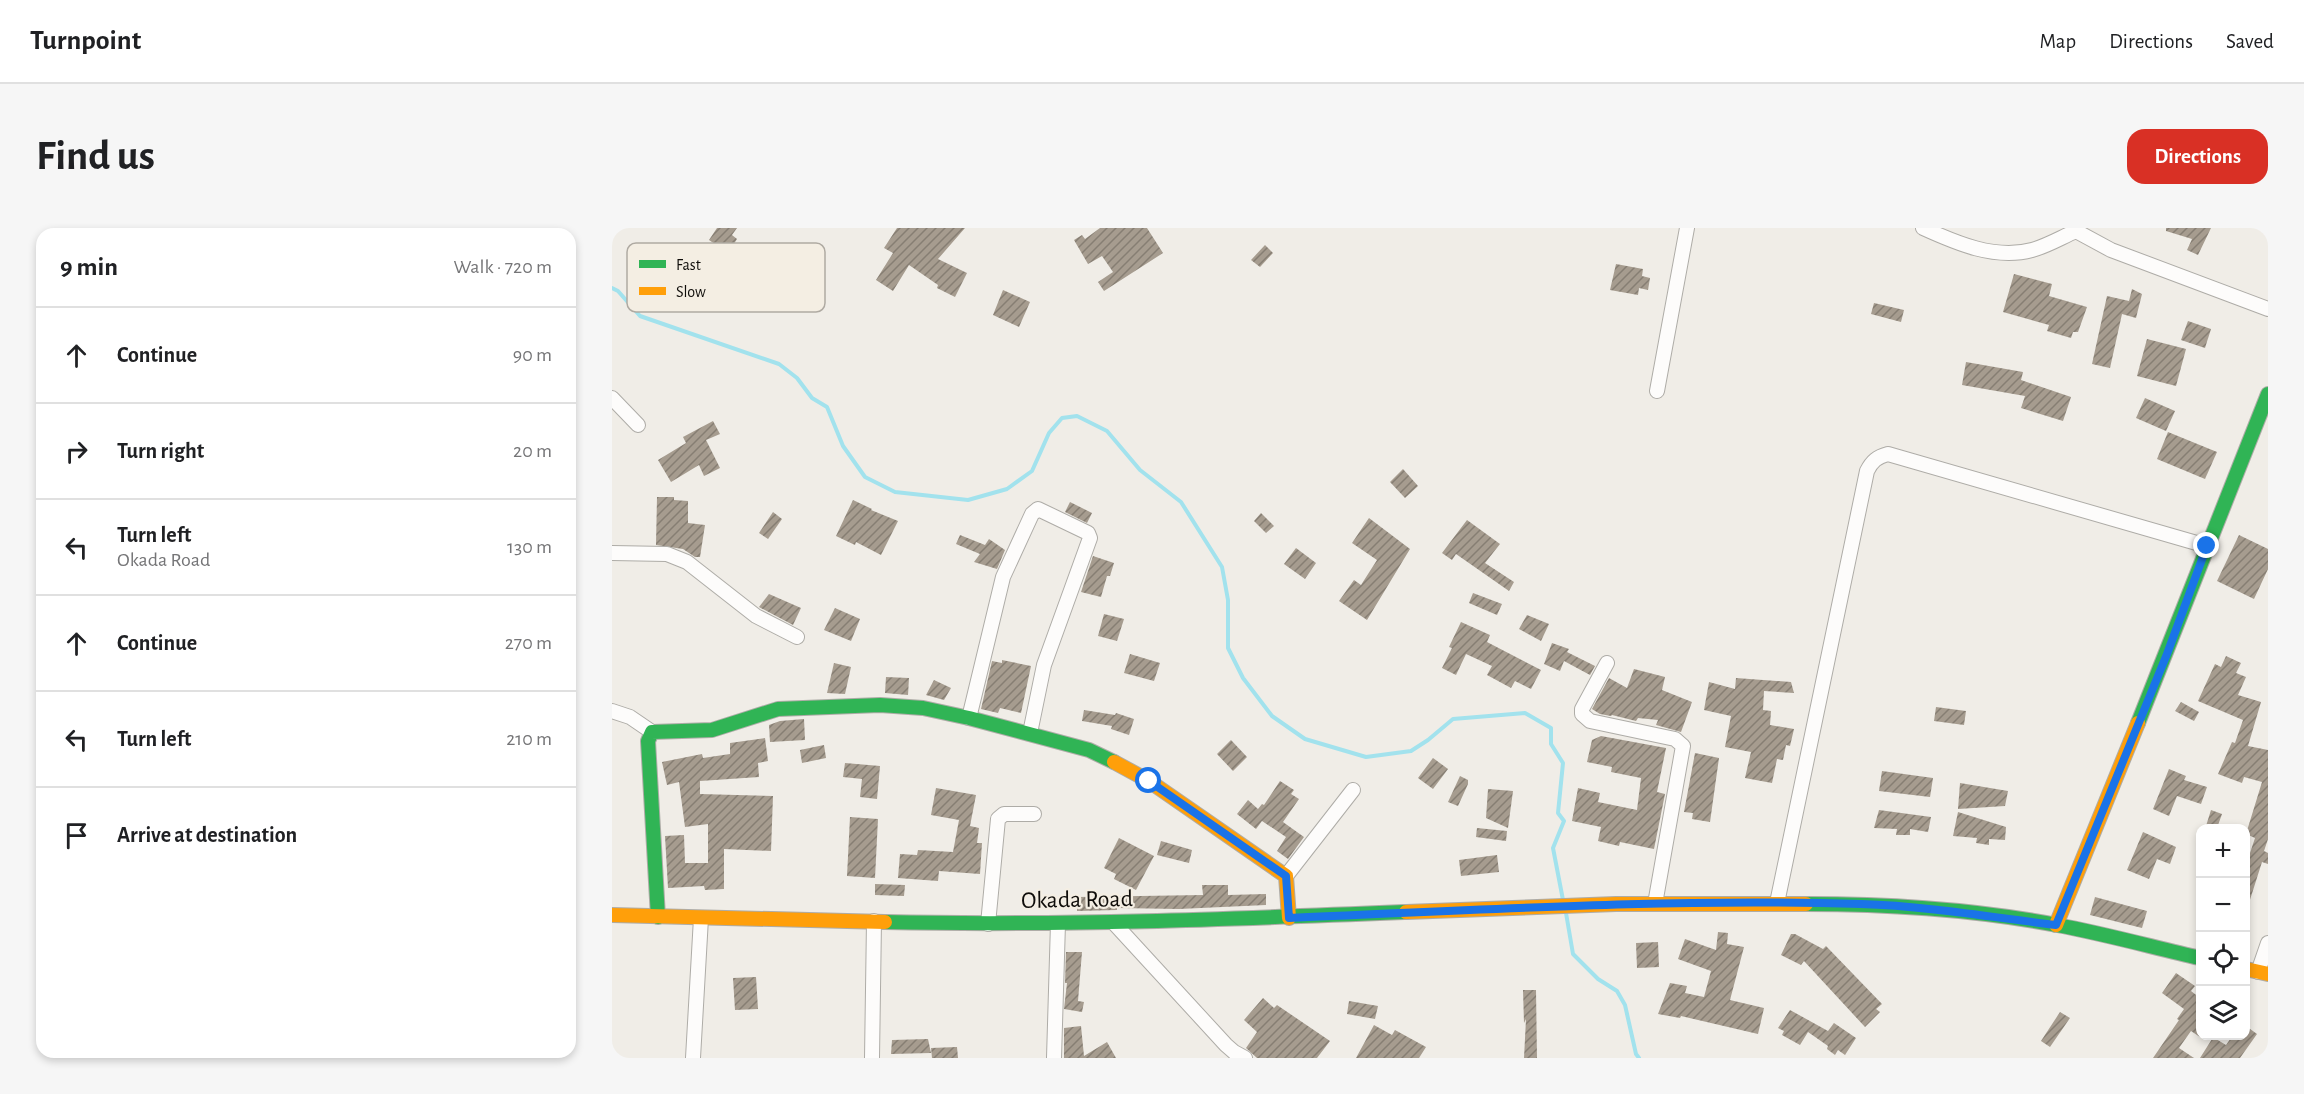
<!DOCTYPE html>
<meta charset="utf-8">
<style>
:root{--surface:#fff;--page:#f6f6f6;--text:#202124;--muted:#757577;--line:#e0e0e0;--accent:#d93025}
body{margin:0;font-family:"Alegreya Sans",sans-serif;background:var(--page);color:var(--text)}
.controls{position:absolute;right:18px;bottom:18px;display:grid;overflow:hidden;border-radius:12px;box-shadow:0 3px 9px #0003}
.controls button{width:54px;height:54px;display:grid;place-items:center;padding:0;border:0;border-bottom:2px solid var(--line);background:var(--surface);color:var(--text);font:30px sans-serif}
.stop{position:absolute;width:18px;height:18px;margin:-14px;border:4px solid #1a73e8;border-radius:50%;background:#fff}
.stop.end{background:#1a73e8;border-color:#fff;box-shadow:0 2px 6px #0008}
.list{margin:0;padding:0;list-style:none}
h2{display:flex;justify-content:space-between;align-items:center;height:78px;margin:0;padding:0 24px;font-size:26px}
h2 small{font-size:20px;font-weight:400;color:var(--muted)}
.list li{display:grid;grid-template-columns:39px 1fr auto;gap:18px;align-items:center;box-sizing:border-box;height:96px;padding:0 24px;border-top:2px solid var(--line)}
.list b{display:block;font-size:22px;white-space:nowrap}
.list p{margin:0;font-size:20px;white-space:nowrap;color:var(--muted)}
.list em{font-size:20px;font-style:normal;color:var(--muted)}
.icon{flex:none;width:33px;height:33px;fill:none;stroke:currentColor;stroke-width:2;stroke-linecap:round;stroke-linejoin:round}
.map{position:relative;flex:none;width:1656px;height:830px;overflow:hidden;border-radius:18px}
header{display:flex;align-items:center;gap:36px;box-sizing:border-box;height:84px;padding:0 30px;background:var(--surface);border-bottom:2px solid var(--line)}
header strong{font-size:28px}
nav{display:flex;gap:33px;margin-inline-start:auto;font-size:21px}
.intro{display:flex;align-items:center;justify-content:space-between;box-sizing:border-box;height:144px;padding:0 36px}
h1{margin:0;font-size:42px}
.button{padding:15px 27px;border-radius:18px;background:var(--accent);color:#fff;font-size:21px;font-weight:700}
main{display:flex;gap:36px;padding:0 36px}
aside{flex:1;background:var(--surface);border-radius:18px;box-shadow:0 3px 9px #0003}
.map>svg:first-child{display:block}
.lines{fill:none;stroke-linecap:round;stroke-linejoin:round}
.stream{stroke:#a2e2ed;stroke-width:4}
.building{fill:url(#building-hatch)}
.street-casing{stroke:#aeaca7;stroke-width:16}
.fast-casing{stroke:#aeaca7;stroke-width:16}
.slow-casing{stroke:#aeaca7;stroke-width:16}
.street{stroke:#fdfcfb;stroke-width:14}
.fast{stroke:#30b455;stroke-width:14}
.slow{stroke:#ff9f0a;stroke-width:14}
.route{stroke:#1a73e8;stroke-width:8}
.labels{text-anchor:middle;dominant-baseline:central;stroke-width:4.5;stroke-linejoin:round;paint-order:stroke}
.street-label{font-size:24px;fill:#0f0d0a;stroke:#f4eee3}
.key{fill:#f4eee3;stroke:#afaaa2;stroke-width:1.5}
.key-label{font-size:16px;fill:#0f0d0a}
</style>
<header>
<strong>Turnpoint</strong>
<nav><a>Map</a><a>Directions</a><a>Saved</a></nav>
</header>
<div class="intro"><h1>Find us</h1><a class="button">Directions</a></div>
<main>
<aside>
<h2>9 min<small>Walk · 720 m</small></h2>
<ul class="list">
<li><svg class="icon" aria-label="ahead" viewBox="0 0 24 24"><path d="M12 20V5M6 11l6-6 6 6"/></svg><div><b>Continue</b></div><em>90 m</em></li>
<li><svg class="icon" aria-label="right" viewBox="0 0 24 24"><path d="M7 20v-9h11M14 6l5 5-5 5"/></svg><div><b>Turn right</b></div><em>20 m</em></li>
<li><svg class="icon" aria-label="left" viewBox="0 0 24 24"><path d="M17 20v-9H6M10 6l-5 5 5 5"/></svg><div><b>Turn left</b><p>Okada Road</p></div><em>130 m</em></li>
<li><svg class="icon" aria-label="ahead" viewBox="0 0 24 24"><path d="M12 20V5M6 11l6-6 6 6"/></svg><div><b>Continue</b></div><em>270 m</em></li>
<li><svg class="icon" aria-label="left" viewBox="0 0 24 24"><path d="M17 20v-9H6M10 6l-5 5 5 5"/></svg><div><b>Turn left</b></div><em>210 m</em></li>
<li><svg class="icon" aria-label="arrive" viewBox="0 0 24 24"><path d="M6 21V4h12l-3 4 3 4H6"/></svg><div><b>Arrive at destination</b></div></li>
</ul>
</aside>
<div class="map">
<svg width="1656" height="830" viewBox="0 0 1656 830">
<defs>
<pattern id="building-hatch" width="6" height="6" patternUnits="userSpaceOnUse" patternTransform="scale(1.5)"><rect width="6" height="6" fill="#a69c8f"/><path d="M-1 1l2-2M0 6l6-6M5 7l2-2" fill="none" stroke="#867e73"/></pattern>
</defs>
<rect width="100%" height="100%" fill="#f0ede7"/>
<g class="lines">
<!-- stream -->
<g class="stream">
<polyline points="0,60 6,63 28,88 167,136 185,150 200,170 215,179 231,218 253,249 283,264 356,272 395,261 420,243 437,205 450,190 465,188 495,203 528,242 569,274 610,339 616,372 616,420 631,450 660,488 693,511 754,529 799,523 816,512 841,491 913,485 939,500 939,516 951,535 946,585 952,593 941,620 951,672"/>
<polyline points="954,685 961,726 986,751 1005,763 1013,777 1024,826 1027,830"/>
</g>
</g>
<!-- building -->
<g class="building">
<polygon points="105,0 125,0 120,7 125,11 116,25 97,12"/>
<polygon points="285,0 353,0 326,31 355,45 343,69 325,60 326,57 297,37 281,63 264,52 281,25 272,20"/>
<polygon points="488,0 535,0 551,25 492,63 486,54 501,44 490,28 476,36 462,12 470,7 473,11"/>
<polygon points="1554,0 1599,0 1586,27 1575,22 1580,11 1554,3"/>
<polygon points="653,17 661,25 648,39 639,32"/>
<polygon points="1004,36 1031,41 1030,48 1038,50 1036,62 1027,60 1026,67 998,62"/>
<polygon points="1402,46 1440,56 1437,68 1475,79 1466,104 1461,104 1459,110 1435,103 1437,97 1391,84"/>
<polygon points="1520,61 1530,66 1524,90 1510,86 1498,140 1480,136 1495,68 1517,73"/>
<polygon points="391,62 418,74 407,99 381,87"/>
<polygon points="1262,75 1292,82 1289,94 1259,86"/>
<polygon points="1576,93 1599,101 1593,120 1569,112"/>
<polygon points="1535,111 1574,121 1564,158 1525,148"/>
<polygon points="1354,134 1411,144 1409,152 1459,169 1451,193 1409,180 1413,168 1350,157"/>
<polygon points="1533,170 1563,183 1554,203 1524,190"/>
<polygon points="101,193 108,206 94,212 108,240 92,248 87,237 59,254 46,232 74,215 71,209"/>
<polygon points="1556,204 1605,224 1593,251 1545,231"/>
<polygon points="791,241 806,258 793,270 778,254"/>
<polygon points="45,269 62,269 62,272 76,273 76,295 93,297 88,329 83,329 71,321 44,317"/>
<polygon points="241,272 260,281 259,282 286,293 269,327 244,314 243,317 224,308"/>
<polygon points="458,274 480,285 475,295 453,284"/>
<polygon points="161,284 170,291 156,311 147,305"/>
<polygon points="649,285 662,298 654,305 642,293"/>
<polygon points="757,290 798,321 755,392 727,373 742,352 749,357 765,332 740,315"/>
<polygon points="855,292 888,316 873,335 902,354 897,363 844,326 840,332 830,325"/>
<polygon points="348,307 373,317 377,311 393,322 385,341 362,334 368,326 344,316"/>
<polygon points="1627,307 1656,321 1656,341 1642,371 1605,353"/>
<polygon points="684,320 704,335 693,351 672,336"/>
<polygon points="481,328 502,335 498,348 495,348 489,369 469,364"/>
<polygon points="861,365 890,376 885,387 857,375"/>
<polygon points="157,366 189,380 181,397 147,379"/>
<polygon points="223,380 248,391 239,413 212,402"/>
<polygon points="492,386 512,391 505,413 486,408"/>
<polygon points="915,387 937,396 929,413 907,401"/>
<polygon points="849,394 878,407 875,414 929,442 919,461 903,453 899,460 875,447 880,438 854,426 844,447 830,440 840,420 837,419"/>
<polygon points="940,415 957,421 955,424 983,438 978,447 952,433 948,443 932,436"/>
<polygon points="518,426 548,435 542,453 512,445"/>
<polygon points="1614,428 1629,435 1624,445 1634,449 1626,467 1649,474 1636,518 1656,522 1656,611 1652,623 1656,625 1656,636 1650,634 1636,678 1634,677 1634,637 1643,610 1634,606 1650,554 1632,549 1630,555 1606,546 1620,514 1623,515 1631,492 1586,473 1603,436 1609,439"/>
<polygon points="390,432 419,438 409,485 388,480 386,485 369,481 380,433 390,435"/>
<polygon points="222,435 239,439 233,466 215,465"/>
<polygon points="1022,441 1053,449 1050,462 1080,474 1069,504 1044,497 1046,492 1026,490 1024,493 1000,487 999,488 988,486 980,481 997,450 1015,460"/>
<polygon points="274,449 297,450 296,467 273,465"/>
<polygon points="1124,450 1179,454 1182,465 1152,463 1151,482 1159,483 1158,497 1182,501 1178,518 1174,517 1171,532 1165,531 1160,555 1133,550 1139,524 1113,519 1119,488 1092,482 1097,454 1123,461"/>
<polygon points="322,452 339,460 332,472 314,467"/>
<polygon points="1569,474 1587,484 1582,493 1563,483"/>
<polygon points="1324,479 1354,483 1352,497 1322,493"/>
<polygon points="472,482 503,487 504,485 522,491 517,507 499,501 500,498 470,493"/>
<polygon points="192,491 193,512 158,514 157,497 168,493"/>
<polygon points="989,508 1054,520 1045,564 1053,566 1042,621 1008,614 1007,618 986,613 989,599 960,593 966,560 988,565 986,574 1025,582 1029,550 999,544 1000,539 975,534 980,512"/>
<polygon points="153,510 156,533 146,535 147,549 88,553 88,566 161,568 159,623 112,621 112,661 93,662 92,658 56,660 53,608 72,607 73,635 96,635 96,596 73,599 67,554 55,557 50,534 90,526 91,530 118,526 118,515"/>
<polygon points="619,512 635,529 621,543 605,526"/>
<polygon points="212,517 214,530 190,535 188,522"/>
<polygon points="1083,525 1107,530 1098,594 1080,591 1081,585 1072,584"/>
<polygon points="821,530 836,541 821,561 806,550"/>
<polygon points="233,535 268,538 265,571 248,569 250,551 231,549"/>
<polygon points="1557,541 1574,548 1572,552 1595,559 1589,576 1565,568 1557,588 1541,581"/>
<polygon points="1270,543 1321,550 1318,569 1267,563"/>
<polygon points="848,548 856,552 856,556 846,578 836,574"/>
<polygon points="668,553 682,562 679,566 687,571 671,594 692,609 676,631 665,623 674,609 650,593 644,601 625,586 636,572 646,581 650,576 652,577"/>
<polygon points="1348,555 1396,563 1393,578 1346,581"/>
<polygon points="324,560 364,567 358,598 367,600 365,615 370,615 368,646 327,643 326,653 286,650 288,626 305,627 306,622 341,624 347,592 319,587"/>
<polygon points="876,561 901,563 896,600 874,590"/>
<polygon points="1267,582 1319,589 1316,604 1298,601 1298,607 1284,607 1285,601 1262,600"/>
<polygon points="1599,582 1610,586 1605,600 1594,598"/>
<polygon points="1346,584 1394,599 1393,612 1377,611 1377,617 1364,615 1365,610 1341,608"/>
<polygon points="238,589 266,591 263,650 235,648"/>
<polygon points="865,600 895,603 894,613 864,609"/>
<polygon points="1531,604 1564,619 1558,636 1545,631 1537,651 1515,642"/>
<polygon points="507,610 542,628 524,662 502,651 504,646 492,640"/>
<polygon points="549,613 580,622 577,635 545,627"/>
<polygon points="885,627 887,644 849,648 847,632"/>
<polygon points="263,656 293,657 292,668 263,667"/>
<polygon points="590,657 616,657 616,667 654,666 654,677 567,681 505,680 505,682 465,683 465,669 591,667"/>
<polygon points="1483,669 1535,683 1530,700 1478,687"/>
<polygon points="1106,704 1116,705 1115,716 1132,719 1118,772 1152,780 1146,806 1069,788 1068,790 1046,786 1058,755 1075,758 1073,765 1092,769 1099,743 1066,731 1073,711 1104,722"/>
<polygon points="1179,706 1183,706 1211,721 1214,718 1270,776 1264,781 1268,784 1253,799 1192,733 1189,737 1169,727"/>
<polygon points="1046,714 1047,739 1025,740 1024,715"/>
<polygon points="454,724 470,724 466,773 472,774 470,784 452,781 455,755 453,755"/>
<polygon points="1564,745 1583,758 1579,763 1588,770 1584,780 1588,783 1588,809 1579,803 1567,820 1582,830 1541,830 1567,792 1565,791 1572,781 1550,765"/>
<polygon points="144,749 146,781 123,782 121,750"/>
<polygon points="911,762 924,762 925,830 912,830 914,791 912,795"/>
<polygon points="651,770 662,780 665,777 718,813 705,830 645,830 634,820 645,804 632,792"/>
<polygon points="737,773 766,778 763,791 735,786"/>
<polygon points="1178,782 1216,803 1222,795 1244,810 1233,827 1226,822 1223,827 1215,821 1216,818 1196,804 1188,817 1170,807 1172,803 1166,800"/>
<polygon points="1448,784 1458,790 1438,819 1429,813"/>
<polygon points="762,797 780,807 783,802 814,819 807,830 744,830"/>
<polygon points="469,798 472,828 495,814 504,830 452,830 452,800"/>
<polygon points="1634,798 1645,806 1628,830 1588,830 1600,811 1604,811 1614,817 1621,807 1634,807"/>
<polygon points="316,811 319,825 279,826 280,812"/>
<polygon points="345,819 346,830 320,830 319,820"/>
</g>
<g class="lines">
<defs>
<g id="street">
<path d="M1311 0C1344 15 1383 32 1420 22 1435 18 1450 9 1464 3"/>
<polyline points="1462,0 1464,3 1499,22 1656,81"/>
<polyline points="1045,163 1075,0"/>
<polyline points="0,170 26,197"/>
<polyline points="0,325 55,326 75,334 144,388 185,409"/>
<polyline points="995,435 970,481 970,486 978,493 1063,511 1071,518 1043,676"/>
<polyline points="0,483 18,489 40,504"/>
<polyline points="357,490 391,349 420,286 426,281 476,305 478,310 432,437 418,505"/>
<polyline points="674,648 741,562"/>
<path d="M1165 675 1255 243C1260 233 1265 229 1276 226L1595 318"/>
<polyline points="501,694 614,817 622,824 633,830"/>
<polyline points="376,696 386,591 392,586 422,586"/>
<polyline points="1646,744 1656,715"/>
<polyline points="81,830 89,690"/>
<polyline points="260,830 262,693"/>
<polyline points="442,830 446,695"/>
</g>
<g id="fast">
<polyline points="1526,495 1656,166"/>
<path d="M1194 676C1274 676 1366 682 1445 697 1493 706 1540 719 1588 730"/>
<polyline points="46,689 36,513 40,504 100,502 166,481 268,477 311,480 357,490 477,522 502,534"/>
<path d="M273 694C447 698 620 691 794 684"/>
</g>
<g id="slow">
<polyline points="502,534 537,553 674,648 677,690"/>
<polyline points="794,684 1004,676 1194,676"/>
<polyline points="0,687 273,694"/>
<polyline points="1444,697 1526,495"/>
<polyline points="1634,741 1656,746"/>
</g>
</defs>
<!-- street casing -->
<use href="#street" class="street-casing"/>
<!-- fast casing -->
<use href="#fast" class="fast-casing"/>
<!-- slow casing -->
<use href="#slow" class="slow-casing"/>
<!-- street -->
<use href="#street" class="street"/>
<!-- fast -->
<use href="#fast" class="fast"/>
<!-- slow -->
<use href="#slow" class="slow"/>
</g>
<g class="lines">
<!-- route -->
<path class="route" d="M537 553 674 648 677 690C868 682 1059 670 1249 676 1314 678 1379 689 1444 697L1555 426 1595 318"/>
</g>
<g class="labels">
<!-- street labels -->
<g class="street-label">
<text transform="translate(465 672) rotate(-1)">Okada Road</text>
</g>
</g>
<!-- legend -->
<rect x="15" y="15" width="198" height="69" rx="9" class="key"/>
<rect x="27" y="32" width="27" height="8" fill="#30b455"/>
<rect x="27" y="59" width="27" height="8" fill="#ff9f0a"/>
<g class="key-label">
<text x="64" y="42">Fast</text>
<text x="64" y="69">Slow</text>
</g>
</svg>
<div class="controls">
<button>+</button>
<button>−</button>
<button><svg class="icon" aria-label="locate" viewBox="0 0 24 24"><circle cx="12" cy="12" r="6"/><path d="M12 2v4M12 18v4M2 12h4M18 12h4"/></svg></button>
<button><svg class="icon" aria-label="layers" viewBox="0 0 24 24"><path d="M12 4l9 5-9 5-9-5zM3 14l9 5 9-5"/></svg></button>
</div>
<div class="stop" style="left:537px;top:553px"></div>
<div class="stop end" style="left:1595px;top:318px"></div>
</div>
</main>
